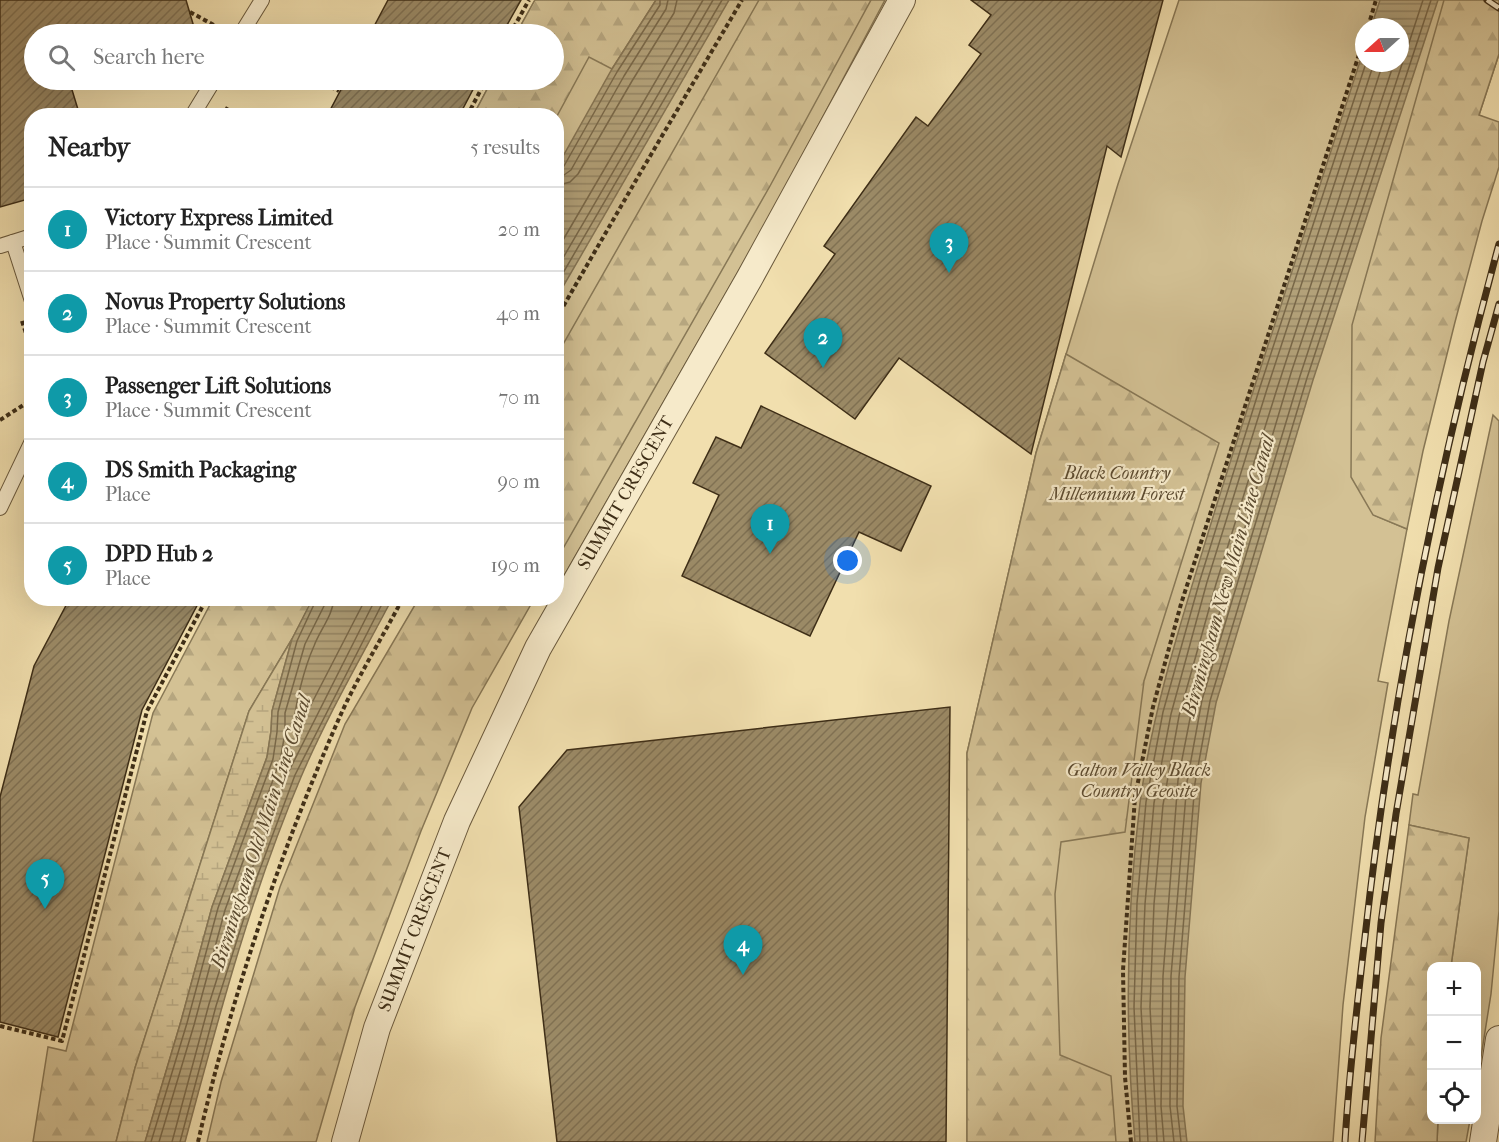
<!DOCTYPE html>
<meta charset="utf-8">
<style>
:root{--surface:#fff;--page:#f2f2f2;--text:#222;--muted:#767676;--line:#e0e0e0;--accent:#0b8043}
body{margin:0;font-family:"IM FELL French Canon",serif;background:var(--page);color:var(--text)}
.controls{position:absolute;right:18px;bottom:18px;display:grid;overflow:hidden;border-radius:12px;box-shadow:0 6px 24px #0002}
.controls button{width:54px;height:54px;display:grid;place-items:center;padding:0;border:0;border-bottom:2px solid var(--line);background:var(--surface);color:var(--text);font:30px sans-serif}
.compass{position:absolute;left:1355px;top:18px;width:54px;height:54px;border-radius:50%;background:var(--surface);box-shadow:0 6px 24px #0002;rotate:249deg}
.you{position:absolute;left:848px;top:561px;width:21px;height:21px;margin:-15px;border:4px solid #fff;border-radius:50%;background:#1a73e8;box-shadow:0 0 0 9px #1a73e833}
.badge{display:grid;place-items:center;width:39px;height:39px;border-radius:50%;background:var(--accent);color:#fff;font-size:20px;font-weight:700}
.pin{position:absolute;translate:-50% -50px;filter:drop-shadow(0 2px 3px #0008)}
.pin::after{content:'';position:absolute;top:32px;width:21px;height:18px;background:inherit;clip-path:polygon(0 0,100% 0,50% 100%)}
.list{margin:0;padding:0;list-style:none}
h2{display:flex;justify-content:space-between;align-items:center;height:78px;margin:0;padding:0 24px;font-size:26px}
h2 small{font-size:20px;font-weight:400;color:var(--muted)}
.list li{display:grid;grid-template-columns:39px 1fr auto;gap:18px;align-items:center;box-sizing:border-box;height:84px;padding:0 24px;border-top:2px solid var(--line)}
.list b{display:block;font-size:22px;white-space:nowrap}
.list p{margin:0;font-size:20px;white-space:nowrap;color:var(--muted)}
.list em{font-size:20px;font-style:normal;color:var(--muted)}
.icon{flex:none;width:33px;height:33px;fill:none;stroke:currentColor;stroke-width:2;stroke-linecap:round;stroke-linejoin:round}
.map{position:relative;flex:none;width:1499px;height:1142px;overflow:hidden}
.search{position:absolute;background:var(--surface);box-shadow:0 6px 24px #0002;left:24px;top:24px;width:540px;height:66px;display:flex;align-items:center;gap:15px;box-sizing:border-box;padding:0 21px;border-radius:33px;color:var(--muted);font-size:22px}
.panel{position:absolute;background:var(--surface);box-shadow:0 6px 24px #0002;left:24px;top:108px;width:540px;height:498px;border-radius:24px}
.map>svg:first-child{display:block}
.green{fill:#d3c194;stroke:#887856;stroke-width:1.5;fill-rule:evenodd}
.forest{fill:url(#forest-firs);stroke:#887856;stroke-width:1.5}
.wetland{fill:url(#wetland-marsh);stroke:#887856;stroke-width:1.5}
.water{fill:url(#water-rules);stroke:#857453;stroke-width:1.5}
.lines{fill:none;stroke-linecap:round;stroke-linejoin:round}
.shore{stroke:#796849;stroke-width:1.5}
.building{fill:url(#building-hatch);stroke:#3e2e17;stroke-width:1.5}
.service-casing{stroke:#6b5a3d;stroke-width:16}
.minor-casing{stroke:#6b5a3d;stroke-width:28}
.path{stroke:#3e2e17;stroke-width:4;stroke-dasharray:4.5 3;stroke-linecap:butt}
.service{stroke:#f6eaca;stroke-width:14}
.minor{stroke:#f6eaca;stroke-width:26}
.rail-casing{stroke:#3e2e17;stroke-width:7}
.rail{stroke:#f6eaca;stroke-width:4.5;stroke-dasharray:14;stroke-linecap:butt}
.labels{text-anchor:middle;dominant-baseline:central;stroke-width:4.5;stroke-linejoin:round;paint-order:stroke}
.park-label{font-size:18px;font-style:italic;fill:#5c4b30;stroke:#f6eaca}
.street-label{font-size:18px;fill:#3e2e17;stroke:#f6eaca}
.water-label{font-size:20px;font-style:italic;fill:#5c4b30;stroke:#f6eaca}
</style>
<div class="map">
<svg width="1499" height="1142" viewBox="0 0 1499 1142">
<defs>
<pattern id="forest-firs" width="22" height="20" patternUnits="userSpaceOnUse" patternTransform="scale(1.5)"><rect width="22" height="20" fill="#d3c194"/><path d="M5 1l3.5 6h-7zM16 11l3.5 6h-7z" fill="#b6a67f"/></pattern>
<pattern id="wetland-marsh" width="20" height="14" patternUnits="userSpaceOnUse" patternTransform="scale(1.5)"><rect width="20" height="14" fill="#d3c194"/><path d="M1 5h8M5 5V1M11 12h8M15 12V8" fill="none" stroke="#b6a67f"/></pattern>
<pattern id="water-rules" width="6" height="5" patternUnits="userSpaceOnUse" patternTransform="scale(1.5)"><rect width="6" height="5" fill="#b4a37b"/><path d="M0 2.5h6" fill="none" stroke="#948564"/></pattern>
<pattern id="building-hatch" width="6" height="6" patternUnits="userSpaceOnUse" patternTransform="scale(1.5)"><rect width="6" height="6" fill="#9b8a66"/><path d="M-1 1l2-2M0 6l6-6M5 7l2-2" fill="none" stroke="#807153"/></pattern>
</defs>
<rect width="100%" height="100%" fill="#f1dfae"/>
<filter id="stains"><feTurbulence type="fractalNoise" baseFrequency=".00333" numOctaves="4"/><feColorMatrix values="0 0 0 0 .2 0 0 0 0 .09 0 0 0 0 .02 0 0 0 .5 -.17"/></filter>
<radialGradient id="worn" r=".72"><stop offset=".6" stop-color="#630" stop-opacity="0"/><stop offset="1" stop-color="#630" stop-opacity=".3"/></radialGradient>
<!-- green -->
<g class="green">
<polygon points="535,0 885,0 769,218 557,588 556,116 473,116 492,80 554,80 554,34 516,34"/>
<path d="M1179 0H1499V54L1479 115 1483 117 1374 515 1407 529 1378 681 1388 683 1365 817 1343 1005 1333 1142H967V753L1036 453 1118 184ZM1364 27H1400V63H1364Z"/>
<polygon points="1493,415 1499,421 1499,911 1491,994 1477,1082 1476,966 1451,966 1469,838 1409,825 1413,794 1418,795 1449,621"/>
<polygon points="1438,1120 1470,1120 1466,1142 1437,1142"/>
</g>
<!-- forest -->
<g class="forest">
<polygon points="535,0 656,0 612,69 589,57 557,116 473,116 492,80 554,80 554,34 516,34"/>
<polygon points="759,0 871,0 770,186 557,559 557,355"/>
<polygon points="1444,0 1499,0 1499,54 1479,115 1499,122 1499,167 1482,221 1455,322 1423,451 1407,529 1373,515 1351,477 1352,325"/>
<polygon points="1066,354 1219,443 1144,681 1125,832 1061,842 1055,894 1060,1055 1111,1076 1116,1142 967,1142 967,753 1036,453"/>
<polygon points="419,598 534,599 472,708 421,831 355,1007 316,1142 207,1142 221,1082 280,887 345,724"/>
<polygon points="213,599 313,599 292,639 249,711 135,1068 116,1142 33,1142 48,1047 66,1051 153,713"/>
<polygon points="1409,825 1469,838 1451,966 1432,966 1432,1120 1438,1120 1437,1142 1375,1142 1381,1038"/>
</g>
<!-- wetland -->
<polygon class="wetland" points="292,639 272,711 271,731 267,757 212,907 181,1021 145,1142 116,1142 135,1068 249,711"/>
<!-- water -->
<g class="water">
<polygon points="656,0 729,0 557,297 557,167 612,69"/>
<path d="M1380 0H1438L1313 380 1216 703 1201 783 1185 977 1183 1106 1187 1142H1135C1125 1030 1126 915 1140 803 1153 704 1187 603 1216 507 1264 354 1315 202 1364 49V63H1400V27H1371Z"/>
<path d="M313 598 392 599C361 658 327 716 301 777 251 894 218 1019 185 1142H145L181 1021 212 907 267 757 271 731 272 711 292 639Z"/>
</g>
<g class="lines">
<!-- shore -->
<g class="shore">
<polyline points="556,169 564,166 617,72 660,5 660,0"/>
<polyline points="556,177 564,175 571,170 624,76 666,9 668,0"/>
<polyline points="556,186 570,182 578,174 632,81 674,13 677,0"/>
<polyline points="556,252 703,0"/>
<polyline points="556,270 713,0"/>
<polyline points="556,285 722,0"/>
<path d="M334 598C333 615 320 630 314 646 305 666 294 706 294 728L296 730 299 728 366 598"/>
<polyline points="151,1142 187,1023 218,908 273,759 277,732 278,712 297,641 317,598"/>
<polyline points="159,1142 194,1025 225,910 280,761 285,733 285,713 305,644 324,606 325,598"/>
<polyline points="172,1142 209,1004 250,874 289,771 376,598"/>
<polyline points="180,1142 216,1006 257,877 295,775 385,598"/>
<polyline points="1140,1142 1134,1007 1137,903 1146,802 1163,712 1200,580 1260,387 1366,63"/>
<polyline points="1148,1142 1141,1007 1145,904 1154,803 1171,714 1207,582 1267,389 1374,63"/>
<polyline points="1157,1142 1150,1007 1154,904 1163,805 1179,716 1216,584 1276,392 1383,63"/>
<polyline points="1164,1142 1161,1106 1163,976 1178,780 1194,698 1291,373 1394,63"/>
<polyline points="1174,1142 1170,1106 1171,976 1187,782 1202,700 1300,376 1423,0"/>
<polyline points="1181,1142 1177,1106 1179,977 1195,783 1210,701 1307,378 1431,0"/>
</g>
</g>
<!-- building -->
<g class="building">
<polygon points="0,0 186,0 196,34 34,34 34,80 69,80 80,116 32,116 32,198 0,207"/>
<polygon points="388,0 521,0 502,34 370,34"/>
<polygon points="971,0 1163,0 1121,157 1107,146 1031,454 899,358 855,419 765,353 835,254 824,246 916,117 928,126 981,54 969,45 991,15"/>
<polygon points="346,80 478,80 459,116 327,116"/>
<polygon points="761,406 931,486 901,551 859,532 810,636 682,576 719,495 693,483 716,437 741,448"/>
<polygon points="70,598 201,598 142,710 58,1037 0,1022 0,797 34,666"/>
<polygon points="950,707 946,1142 557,1142 519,807 567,750"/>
</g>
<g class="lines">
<defs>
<g id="service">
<polyline points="241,34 262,0"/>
<polyline points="192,116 214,80"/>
<polyline points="13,242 32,301"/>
<polyline points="0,246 32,236"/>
<polyline points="0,508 32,441"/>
</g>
<g id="minor">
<polyline points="345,1142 377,1028 457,821 538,648 749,279 902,0"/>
<polyline points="1483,1142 1499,1039"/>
</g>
</defs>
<!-- service casing -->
<use href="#service" class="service-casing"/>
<!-- minor casing -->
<use href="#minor" class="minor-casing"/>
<!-- path -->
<g class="path">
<polyline points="190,12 221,29"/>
<polyline points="1368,27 1376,0"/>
<polyline points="510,34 529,0"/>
<polyline points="317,80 339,91"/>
<polyline points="225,108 239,116"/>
<polyline points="467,116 486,80"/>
<polyline points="556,319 639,175 742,0"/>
<polyline points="22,321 32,352"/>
<polyline points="0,420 25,404 32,396"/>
<polyline points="0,1026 62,1041 147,711 207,598"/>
<path d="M198 1142C231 999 278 858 337 723 355 681 381 640 403 598"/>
<polyline points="1131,1142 1125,1077 1123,970 1135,797 1153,707 1181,604 1364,39"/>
</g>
<!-- service -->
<use href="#service" class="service"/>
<!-- minor -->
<use href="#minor" class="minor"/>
<defs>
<g id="rail">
<polyline points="1487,0 1499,8"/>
<path d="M1345 1142C1349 1073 1357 1005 1365 937 1391 701 1437 472 1499 244"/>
<polyline points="1362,1142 1381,923 1396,814 1438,568 1483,362 1499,304"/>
</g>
</defs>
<!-- rail casing -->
<use href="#rail" class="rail-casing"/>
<!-- rail -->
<use href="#rail" class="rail"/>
</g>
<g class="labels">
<!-- park labels -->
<g class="park-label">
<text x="1117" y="473">Black Country<tspan x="1117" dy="21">Millennium Forest</tspan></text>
<text x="1139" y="770">Galton Valley Black<tspan x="1139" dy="21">Country Geosite</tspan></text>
</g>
<!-- street labels -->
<g class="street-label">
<text transform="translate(626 493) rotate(-60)">SUMMIT CRESCENT</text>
<text transform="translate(415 930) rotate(-69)">SUMMIT CRESCENT</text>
</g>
<!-- water labels -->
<g class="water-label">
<text transform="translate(1228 576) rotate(-74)">Birmingham New Main Line Canal</text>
<text transform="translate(261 832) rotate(-72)">Birmingham Old Main Line Canal</text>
</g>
</g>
<rect width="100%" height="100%" filter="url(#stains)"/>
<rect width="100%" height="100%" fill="url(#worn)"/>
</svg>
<div class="controls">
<button>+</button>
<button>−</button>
<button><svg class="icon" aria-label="locate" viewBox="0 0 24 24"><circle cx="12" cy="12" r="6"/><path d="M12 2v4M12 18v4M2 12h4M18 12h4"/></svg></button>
</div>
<svg class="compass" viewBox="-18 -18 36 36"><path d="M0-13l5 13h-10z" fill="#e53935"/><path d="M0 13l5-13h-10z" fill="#767676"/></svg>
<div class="you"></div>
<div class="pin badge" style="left:770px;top:554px;background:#0f9aa8">1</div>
<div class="pin badge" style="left:823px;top:368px;background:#0f9aa8">2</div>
<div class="pin badge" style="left:949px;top:273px;background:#0f9aa8">3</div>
<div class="pin badge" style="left:743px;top:975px;background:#0f9aa8">4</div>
<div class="pin badge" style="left:45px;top:909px;background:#0f9aa8">5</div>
<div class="search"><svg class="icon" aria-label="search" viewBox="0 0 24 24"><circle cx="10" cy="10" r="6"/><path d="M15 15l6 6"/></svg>Search here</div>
<section class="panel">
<h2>Nearby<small>5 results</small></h2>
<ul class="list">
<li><span class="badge" style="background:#0f9aa8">1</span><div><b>Victory Express Limited</b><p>Place · Summit Crescent</p></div><em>20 m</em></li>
<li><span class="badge" style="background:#0f9aa8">2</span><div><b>Novus Property Solutions</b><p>Place · Summit Crescent</p></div><em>40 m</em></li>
<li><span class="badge" style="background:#0f9aa8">3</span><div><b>Passenger Lift Solutions</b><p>Place · Summit Crescent</p></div><em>70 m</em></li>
<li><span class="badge" style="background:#0f9aa8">4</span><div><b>DS Smith Packaging</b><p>Place</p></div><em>90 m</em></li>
<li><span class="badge" style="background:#0f9aa8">5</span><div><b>DPD Hub 2</b><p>Place</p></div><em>190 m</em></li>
</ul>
</section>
</div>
